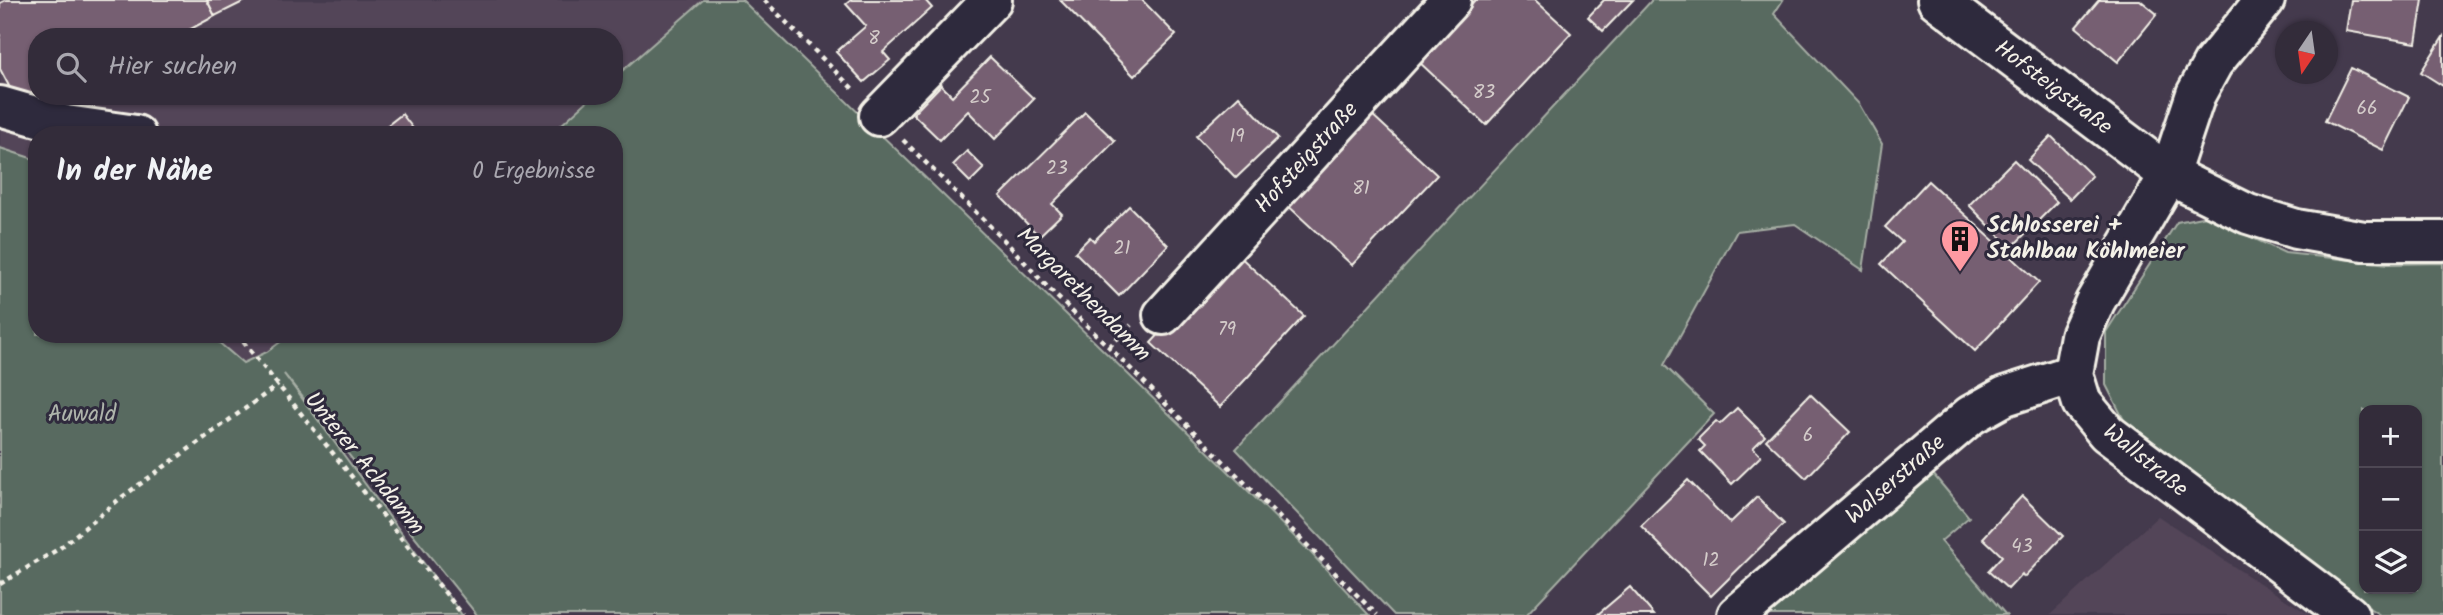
<!DOCTYPE html>
<html lang="de">
<meta charset="utf-8">
<style>
:root{--surface:#332c3a;--page:#3e3845;--text:#f1f3f6;--muted:#a9a7af;--line:#4e4854}
body{margin:0;font-family:Kalam,sans-serif;background:var(--page);color:var(--text)}
.controls{position:absolute;right:21px;bottom:21px;display:grid;overflow:hidden;border-radius:14px;box-shadow:0 2px 5px #0004}
.controls button{width:63px;height:63px;display:grid;place-items:center;padding:0;border:0;border-bottom:2px solid var(--line);background:var(--surface);color:var(--text);font:35px sans-serif}
.compass{position:absolute;left:2275px;top:21px;width:63px;height:63px;border-radius:50%;background:var(--surface);box-shadow:0 2px 5px #0004;rotate:193deg}
.list{margin:0;padding:0;list-style:none}
h2{display:flex;justify-content:space-between;align-items:center;height:91px;margin:0;padding:0 28px;font-size:30px}
h2 small{font-size:23px;font-weight:400;color:var(--muted)}
.icon{flex:none;width:38px;height:38px;fill:none;stroke:currentColor;stroke-width:2;stroke-linecap:round;stroke-linejoin:round}
.map{position:relative;flex:none;width:2443px;height:615px;overflow:hidden}
.search{position:absolute;background:var(--surface);box-shadow:0 2px 5px #0004;left:28px;top:28px;width:595px;height:77px;display:flex;align-items:center;gap:18px;box-sizing:border-box;padding:0 24px;border-radius:28px;color:var(--muted);font-size:26px}
.panel{position:absolute;background:var(--surface);box-shadow:0 2px 5px #0004;left:28px;top:126px;width:595px;height:217px;border-radius:28px}
.map>svg:first-child{display:block}
.built{fill:#534558}
.green{fill:#596a61;stroke:#a6aea4;stroke-width:2;fill-rule:evenodd}
.building{fill:#765f72;stroke:#f4f1e8;stroke-width:2}
.lines{fill:none;stroke-linecap:round;stroke-linejoin:round}
.minor-casing{stroke:#f4f1e8;stroke-width:44}
.major-casing{stroke:#f4f1e8;stroke-width:44}
.path{stroke:#f4f1e8;stroke-width:4.5;stroke-dasharray:5 5;stroke-linecap:butt}
.minor{stroke:#2f2a3d;stroke-width:38}
.major{stroke:#2f2a3d;stroke-width:38}
.labels{text-anchor:middle;dominant-baseline:central;stroke-width:6;stroke-linejoin:round;paint-order:stroke}
.number-label{font-size:19px;fill:#d4ccca}
.street-label{font-size:23px;fill:#f4f1e8;stroke:#2f2a3d}
.poi-label{font-size:23px;font-weight:bold;fill:#f4f1e8;stroke:#2f2a3d;text-anchor:start}
.park-label{font-size:23px;fill:#aeb4ab;stroke:#2f2a3d}
</style>
<div class="map">
<svg width="2443" height="615" viewBox="0 0 2443 615">
<rect width="100%" height="100%" fill="#443a4d"/>
<filter id="ink" filterUnits="userSpaceOnUse"><feTurbulence type="fractalNoise" baseFrequency=".0143" numOctaves="2"/><feDisplacementMap in="SourceGraphic" scale="14" xChannelSelector="R" yChannelSelector="G"/><feConvolveMatrix kernelMatrix="1 2 1 2 8 2 1 2 1" color-interpolation-filters="sRGB"/></filter>
<g filter="url(#ink)">
<!-- built -->
<g class="built">
<polygon points="0,0 703,0 614,78 614,37 37,37 37,96 593,96 550,135 37,135 37,190 0,156"/>
<polygon points="209,334 291,334 267,352 243,363"/>
<polygon points="2158,516 2239,570 2310,615 2050,615"/>
</g>
<!-- green -->
<g class="green">
<polygon points="703,0 742,0 1228,471 1310,552 1369,615 477,615 284,374 462,615 0,615 0,148 37,160 37,334 209,334 243,363 267,352 291,334 614,334 614,135 550,135 593,96 614,96 614,78"/>
<polygon points="1652,0 1783,0 1774,14 1859,104 1882,144 1863,270 1795,224 1737,231 1664,365 1714,414 1526,615 1394,615 1236,449"/>
<path d="M2206 216 2285 253 2389 264 2443 263V615H2380L2306 567 2127 426 2106 385V332L2177 222ZM2364 410H2417V589H2364Z"/>
<polygon points="1933,474 1969,517 1941,541 2006,615 1768,615"/>
</g>
<!-- building -->
<g class="building">
<polygon points="6,0 207,0 215,16 176,37 37,37 37,96 10,88 0,69 0,3"/>
<polygon points="207,0 247,0 215,16"/>
<polygon points="851,0 925,0 932,8 883,52 890,60 864,82 836,52 866,26 846,4"/>
<polygon points="1060,0 1142,0 1176,35 1134,76"/>
<polygon points="1475,0 1535,0 1571,33 1486,125 1418,61"/>
<polygon points="1604,0 1633,0 1603,31 1588,17"/>
<polygon points="2099,0 2140,0 2157,14 2118,62 2076,27"/>
<polygon points="2351,0 2423,0 2416,43 2346,31"/>
<polygon points="2443,37 2443,86 2421,72"/>
<polygon points="990,57 1034,99 995,139 968,111 940,140 913,114 941,85 952,96"/>
<polygon points="2351,68 2409,97 2383,150 2325,121"/>
<polygon points="37,96 66,96 55,102"/>
<polygon points="1239,96 1278,138 1236,178 1196,136"/>
<polygon points="1085,112 1115,141 1052,204 1062,214 1039,236 1000,196"/>
<polygon points="1369,112 1437,175 1352,265 1284,202"/>
<polygon points="402,114 418,135 375,135"/>
<polygon points="2051,136 2092,176 2070,199 2028,160"/>
<polygon points="967,151 984,168 970,182 953,165"/>
<polygon points="2014,160 2057,202 2011,248 1969,205"/>
<polygon points="1928,181 2039,282 1975,351 1881,264 1902,242 1885,227"/>
<polygon points="1129,206 1168,245 1119,296 1075,252 1090,237 1094,241"/>
<polygon points="1235,252 1304,316 1220,407 1151,343"/>
<polygon points="1810,394 1850,432 1806,478 1766,440"/>
<polygon points="1737,408 1765,436 1753,448 1761,456 1732,484 1700,451 1705,446 1698,439 1716,421 1720,424"/>
<polygon points="1688,480 1730,523 1757,497 1784,524 1711,596 1641,526"/>
<polygon points="2022,496 2063,536 2024,577 2022,574 2008,589 1988,571 2002,556 1983,538"/>
<polygon points="1630,587 1654,615 1597,615"/>
</g>
<g class="lines">
<defs>
<g id="minor">
<polyline points="2265,0 2213,63 2196,94 2169,175 2095,302 2080,336 2073,374 2082,403 2107,433 2349,615"/>
<polyline points="0,106 66,125 136,135"/>
<polyline points="879,116 992,0"/>
<polyline points="1163,315 1451,0"/>
<polyline points="1737,615 1971,415 2005,396 2073,374"/>
</g>
<polyline id="major" points="1937,0 2169,175 2248,214 2296,229 2364,241 2443,241"/>
</defs>
<!-- minor casing -->
<use href="#minor" class="minor-casing"/>
<!-- major casing -->
<use href="#major" class="major-casing"/>
<!-- path -->
<g class="path">
<polyline points="764,0 855,91"/>
<polyline points="903,140 1007,243 1051,291 1109,347 1377,615"/>
<polyline points="237,334 463,615"/>
<polyline points="1109,347 1131,325"/>
<polyline points="0,584 60,548 122,497 278,385"/>
</g>
<!-- minor -->
<use href="#minor" class="minor"/>
<!-- major -->
<use href="#major" class="major"/>
</g>
</g>
<!-- icons -->
<defs>
<symbol id="building-pin" viewBox="-11 -11 22 30"><path d="M0 17L-7.5 6A9.5 9.5 0 1 1 7.5 6Z" fill="#ff9aa2" stroke="#2f2a3d"/><path d="M-4-6H4V6H1V3H-1V6H-4ZM-2.5-4.3h1.7v1.8h-1.7ZM.8-4.3h1.7v1.8H.8ZM-2.5-1h1.7V.8h-1.7ZM.8-1h1.7V.8H.8Z" fill="#111"/></symbol>
</defs>
<g fill-rule="evenodd">
<use href="#building-pin" x="1938" y="217" width="44" height="60"/>
</g>
<g class="labels">
<!-- number labels -->
<g class="number-label">
<text x="874" y="39">8</text>
<text x="1484" y="93">83</text>
<text x="980" y="98">25</text>
<text x="2367" y="109">66</text>
<text x="1237" y="137">19</text>
<text x="1057" y="169">23</text>
<text x="1361" y="189">81</text>
<text x="1122" y="249">21</text>
<text x="1227" y="330">79</text>
<text x="1808" y="436">6</text>
<text x="2022" y="547">43</text>
<text x="1711" y="561">12</text>
</g>
<!-- street labels -->
<g class="street-label">
<text transform="translate(2053 88) rotate(37)">Hofsteigstraße</text>
<text transform="translate(1307 158) rotate(-48)">Hofsteigstraße</text>
<text transform="translate(1083 295) rotate(45)">Margarethendamm</text>
<text transform="translate(2145 461) rotate(39)">Wallstraße</text>
<text transform="translate(364 464) rotate(51)">Unterer Achdamm</text>
<text transform="translate(1896 480) rotate(-41)">Walserstraße</text>
</g>
<!-- poi labels -->
<g class="poi-label">
<text x="1987" y="226">Schlosserei +<tspan x="1987" dy="26">Stahlbau Köhlmeier</tspan></text>
</g>
<!-- park labels -->
<g class="park-label">
<text x="82" y="415">Auwald</text>
</g>
</g>
</svg>
<div class="controls">
<button>+</button>
<button>−</button>
<button><svg class="icon" aria-label="layers" viewBox="0 0 24 24"><path d="M12 4l9 5-9 5-9-5zM3 14l9 5 9-5"/></svg></button>
</div>
<svg class="compass" viewBox="-18 -18 36 36"><path d="M0-13l5 13h-10z" fill="#e53935"/><path d="M0 13l5-13h-10z" fill="#a9a7af"/></svg>
<div class="search"><svg class="icon" aria-label="search" viewBox="0 0 24 24"><circle cx="10" cy="10" r="6"/><path d="M15 15l6 6"/></svg>Hier suchen</div>
<section class="panel">
<h2>In der Nähe<small>0 Ergebnisse</small></h2>
<ul class="list">
</ul>
</section>
</div>
